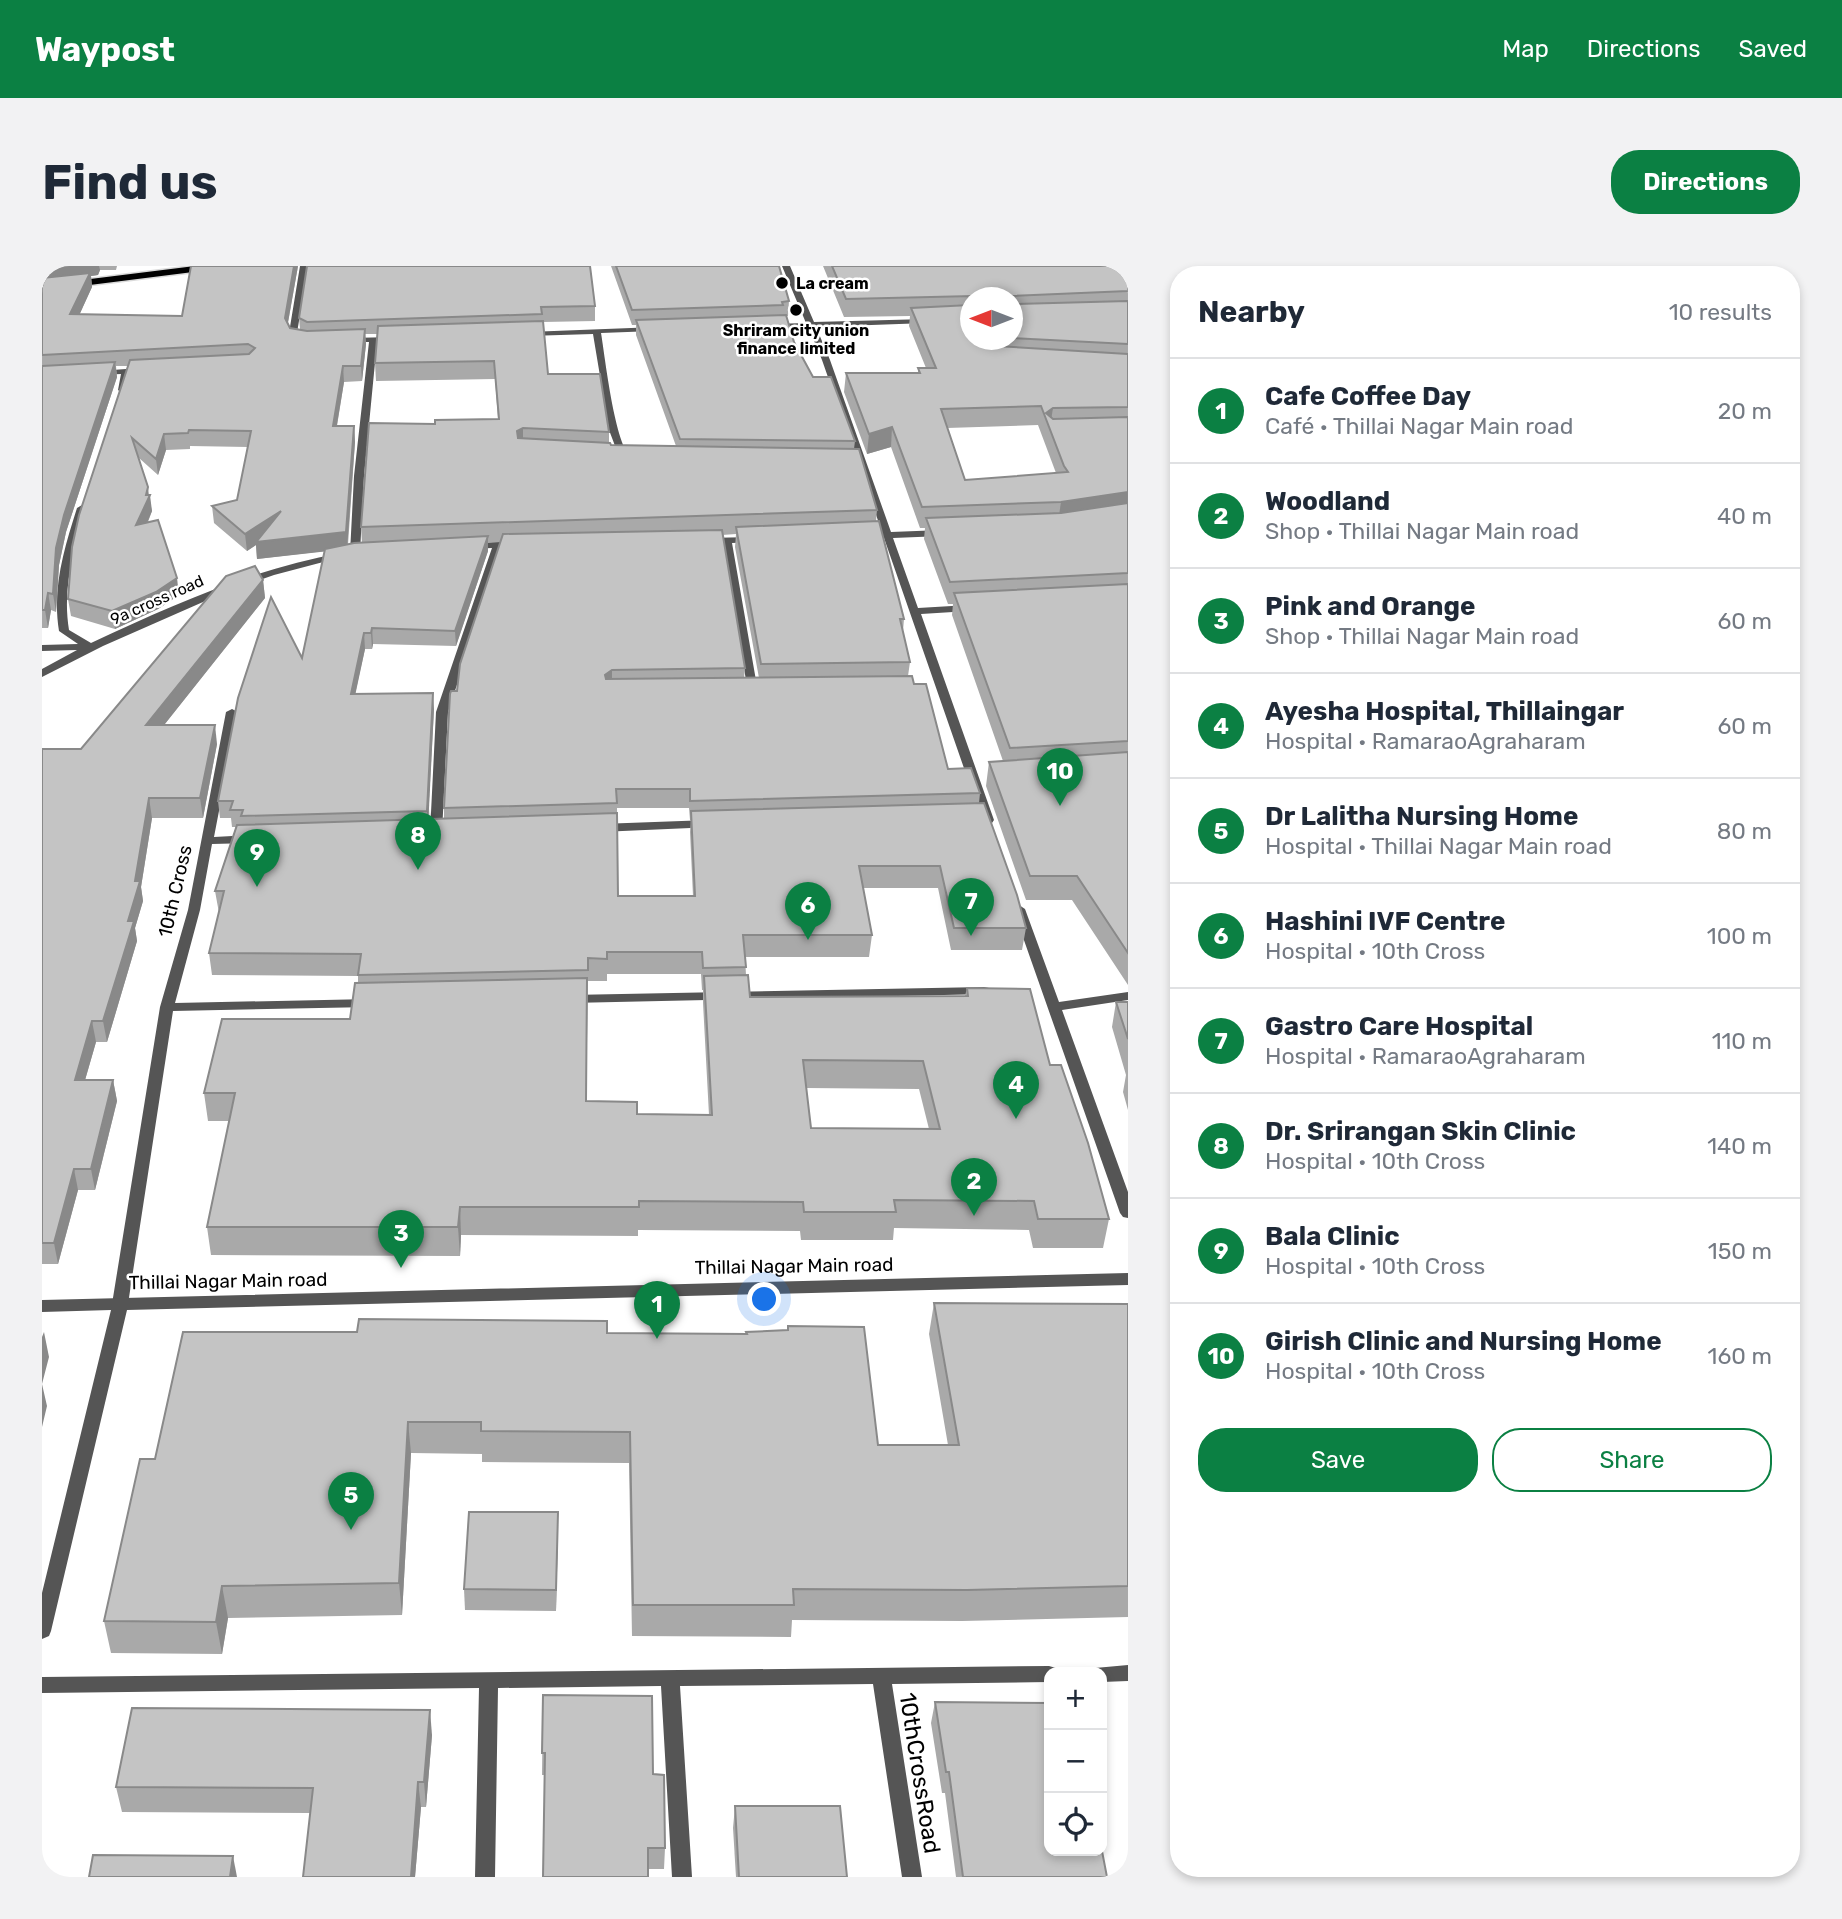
<!DOCTYPE html>
<meta charset="utf-8">
<style>
:root{--surface:#fff;--page:#f2f2f3;--text:#1f2937;--muted:#747a83;--line:#e0e1e3;--accent:#0b8043}
body{margin:0;font-family:Rubik,sans-serif;background:var(--page);color:var(--text)}
.controls{position:absolute;right:21px;bottom:21px;display:grid;overflow:hidden;border-radius:14px;box-shadow:0 4px 10px #0003}
.controls button{width:63px;height:63px;display:grid;place-items:center;padding:0;border:0;border-bottom:2px solid var(--line);background:var(--surface);color:var(--text);font:35px sans-serif}
.compass{position:absolute;left:918px;top:21px;width:63px;height:63px;border-radius:50%;background:var(--surface);box-shadow:0 4px 10px #0003;rotate:270deg}
.you{position:absolute;left:723px;top:1034px;width:24px;height:24px;margin:-18px;border:5px solid #fff;border-radius:50%;background:#1a73e8;box-shadow:0 0 0 10px #1a73e833}
.badge{display:grid;place-items:center;width:46px;height:46px;border-radius:50%;background:var(--accent);color:#fff;font-size:23px;font-weight:700}
.pin{position:absolute;translate:-50% -58px;filter:drop-shadow(0 2px 4px #0008)}
.pin::after{content:'';position:absolute;top:37px;width:24px;height:21px;background:inherit;clip-path:polygon(0 0,100% 0,50% 100%)}
.list{margin:0;padding:0;list-style:none}
h2{display:flex;justify-content:space-between;align-items:center;height:91px;margin:0;padding:0 28px;font-size:30px}
h2 small{font-size:23px;font-weight:400;color:var(--muted)}
.list li{display:grid;grid-template-columns:46px 1fr auto;gap:21px;align-items:center;box-sizing:border-box;height:105px;padding:0 28px;border-top:2px solid var(--line)}
.list b{display:block;font-size:26px;white-space:nowrap}
.list p{margin:0;font-size:23px;white-space:nowrap;color:var(--muted)}
.list em{font-size:23px;font-style:normal;color:var(--muted)}
.actions{display:flex;gap:14px;padding:21px 28px}
.actions a{flex:1;padding:16px 0;border:2px solid var(--accent);border-radius:28px;text-align:center;font-size:24px;color:var(--accent)}
.actions .main{background:var(--accent);color:#fff}
.icon{flex:none;width:38px;height:38px;fill:none;stroke:currentColor;stroke-width:2;stroke-linecap:round;stroke-linejoin:round}
.map{position:relative;flex:none;width:1086px;height:1611px;overflow:hidden;border-radius:28px}
header{display:flex;align-items:center;gap:42px;box-sizing:border-box;height:98px;padding:0 35px;background:var(--accent);color:#fff}
header strong{font-size:33px}
nav{display:flex;gap:38px;margin-inline-start:auto;font-size:24px}
.intro{display:flex;align-items:center;justify-content:space-between;box-sizing:border-box;height:168px;padding:0 42px}
h1{margin:0;font-size:49px}
.button{padding:18px 32px;border-radius:28px;background:var(--accent);color:#fff;font-size:24px;font-weight:700}
main{display:flex;gap:42px;padding:0 42px}
aside{flex:1;background:var(--surface);border-radius:28px;box-shadow:0 4px 10px #0003}
.map>svg:first-child{display:block}
.lines{fill:none;stroke-linecap:round;stroke-linejoin:round}
.primary-casing{stroke:#dbdbdb;stroke-width:3}
.minor{fill:#555;fill-rule:evenodd}
.tertiary{fill:#555;fill-rule:evenodd}
.primary{fill:#000;fill-rule:evenodd}
.wall{fill:#a9a9a9;fill-rule:evenodd}
.shaded-wall{fill:#898989}
.building{fill:#c4c4c4;stroke:#898989;stroke-width:2;fill-rule:evenodd}
.poi-dot{fill:#000;stroke:#fff;stroke-width:2.5}
.labels{text-anchor:middle;dominant-baseline:central;stroke-width:5;stroke-linejoin:round;paint-order:stroke}
.far-poi-label{font-size:16px;font-weight:bold;fill:#000;stroke:#fff;text-anchor:start}
.far-street-label{font-size:16px;fill:#000;stroke:#fff}
.street-label{font-size:19px;fill:#000;stroke:#fff}
.near-street-label{font-size:23px;fill:#000;stroke:#fff}
</style>
<header>
<strong>Waypost</strong>
<nav><a>Map</a><a>Directions</a><a>Saved</a></nav>
</header>
<div class="intro"><h1>Find us</h1><a class="button">Directions</a></div>
<main>
<div class="map">
<svg width="1086" height="1611" viewBox="0 0 1086 1611">
<rect width="100%" height="100%" fill="#fff"/>
<g class="lines">
<defs>
<polygon id="primary" points="153,0 180,0 175,3 0,25 0,19"/>
</defs>
<!-- primary casing -->
<use href="#primary" class="primary-casing"/>
<!-- minor -->
<g class="minor">
<polygon points="258,0 266,0 255,67 258,71 266,72 266,76 252,75 247,67"/>
<polygon points="740,0 748,0 772,56 885,53 889,55 885,57 774,61 788,94 849,266 900,264 905,267 900,270 851,272 876,342 927,339 932,342 927,345 879,348 952,554 950,557 946,558 940,554 842,272 822,273 817,270 822,267 840,266 780,94 766,61 731,62 727,60 731,58 764,57"/>
<path d="M615 61V65H612L559 67C563 90 573 182 590 192L585 195 578 193 567 164 551 68 486 70 482 68 486 66Z"/>
<polygon points="353,71 356,71 356,75 335,76 322,210 318,287 313,290 308,287 312,210 327,76 307,76 303,74 307,72"/>
<polygon points="84,103 88,105 84,124 80,127 76,124 79,108 57,109 53,107 57,105"/>
<path d="M40 239 45 242C32 282 20 321 27 364L49 377C130 339 211 303 299 287L304 290 232 309 186 325 61 380 0 411V403L35 384 0 385V379L36 378 17 365C10 322 22 283 35 242Z"/>
<polygon points="711,271 714,272 714,276 690,277 716,426 711,429 706,426 681,278 665,278 660,275 665,272"/>
<polygon points="477,275 482,278 480,280 460,282 406,446 400,567 394,571 390,570 388,567 394,446 450,282 427,283 422,280 427,277"/>
<polygon points="190,443 196,446 172,571 209,569 215,573 209,577 170,578 158,644 133,737 329,733 336,737 329,741 131,745 86,1038 84,1042 72,1042 70,1038 118,741 146,644 184,446"/>
<polygon points="667,554 671,555 673,558 671,561 558,566 552,562 558,558"/>
<polygon points="977,639 983,643 1017,736 1086,726 1086,734 1020,744 1086,926 1086,952 1081,951 1078,947 971,643"/>
<polygon points="942,721 947,722 949,725 947,728 528,737 521,733 528,729"/>
<polygon points="1086,1399 1086,1415 1060,1416 1060,1406 1051,1406 1053,1402"/>
<polygon points="1007,1400 1014,1402 1016,1406 1007,1406 1007,1416 850,1418 880,1611 860,1611 831,1418 638,1420 650,1611 630,1611 619,1420 456,1422 453,1611 433,1611 437,1422 0,1427 0,1411"/>
</g>
<!-- tertiary -->
<polygon class="tertiary" points="1086,1007 1086,1019 85,1044 9,1365 7,1370 0,1373 0,1327 69,1044 0,1046 0,1034"/>
<!-- primary -->
<use href="#primary" class="primary"/>
</g>
<!-- wall -->
<g class="wall">
<path d="M0 0H75L74 4H58L56 9 49 10 50 21 37 49 140 50 256 0 246 57 248 62 258 63 257 52 265 0 553 40V55L501 56 506 108 567 166V177L569 179 634 180 594 69V59H590L569 0H737L747 35 746 50H744L752 76 771 111 813 175 812 183 835 244 834 255 862 353 861 365 868 396 866 410 872 418 906 503 938 527 937 537 984 662 980 684H909L896 622H821L830 669 827 691H703L704 709 708 731 923 730 925 722 1008 799 1067 953 1061 982H991L987 964 852 962 851 974H759L758 965 596 964V970L419 969 418 990 169 989 165 961 187 855H166L162 827 308 753 316 717V710L170 709 167 687 177 647 173 625 194 561H190L189 552H178L176 535 260 392 283 285 215 293 214 279 205 285 172 257 170 240 195 234 206 181 148 180V183L124 184 116 209 97 192 110 245 106 256 137 329 116 343 73 363 29 350 26 333 86 100H74L75 111 24 266 17 299 14 346 9 344 6 362H0ZM323 68H336L333 97 334 115 453 113 456 153 393 158 319 261 320 277 306 279 313 176 312 160H295L302 116 320 115 324 78ZM694 268 693 281 717 412H702L703 402 680 269ZM459 276 415 425 402 542V552L386 553 392 443 313 428 323 383H330L331 378 414 380 446 285V277ZM575 542H647L648 554H649L648 566 651 630H576ZM565 708H659L660 724H661V737L667 849 595 848 544 835 546 715H565ZM764 822 877 823 887 863 769 862Z"/>
<path d="M781 0H1086V719L1030 634H984L944 520 947 496 961 495 910 349 911 338H906L882 273 883 262H878L849 181 825 188 802 126 804 107H876V102H884L867 60 868 50 802 51ZM928 32H970V74H928ZM996 159 1014 207 923 214 905 162Z"/>
<polygon points="221,314 223,332 122,459 175,478 161,552 110,552 99,621 101,635 93,662 95,675 65,776 54,776 43,814 71,814 75,835 53,924 36,924 16,998 0,998 0,483 39,483"/>
<polygon points="1074,736 1086,736 1086,844 1081,826 1084,809 1070,761"/>
<polygon points="892,1037 1086,1038 1086,1351 920,1355 750,1354 749,1371 590,1370 587,1197 440,1196 440,1188 369,1187 360,1349 186,1352 180,1388 69,1387 62,1355 113,1193 565,1067 704,1068 746,1064 746,1060 836,1179 906,1179 887,1068"/>
<polygon points="516,1246 514,1345 423,1344 422,1323"/>
<polygon points="501,1429 611,1508 623,1582 622,1603 606,1603 503,1509 500,1509"/>
<polygon points="893,1436 1065,1611 914,1611 903,1527 900,1527 889,1457"/>
<polygon points="390,1469 384,1541 379,1541 373,1611 261,1611 268,1547 80,1546 74,1521"/>
<polygon points="693,1540 805,1611 694,1611 691,1562"/>
</g>
<!-- shaded-wall -->
<g class="shaded-wall">
<polygon points="15,0 57,0 58,4 56,9 49,10 50,21 31,63 0,16 0,2"/>
<polygon points="252,0 256,0 244,67 243,52"/>
<polygon points="323,63 324,78 320,115 319,100"/>
<polygon points="73,96 75,111 24,266 17,299 14,346 11,328 14,282 22,249"/>
<polygon points="301,100 302,116 292,176 291,160"/>
<polygon points="1011,142 1008,161 1004,147"/>
<polygon points="312,160 313,176 305,283 215,293 214,279 205,285 203,268"/>
<polygon points="850,161 849,181 825,188 827,168"/>
<polygon points="481,162 481,181 476,183 475,165"/>
<polygon points="122,168 124,184 116,209 114,193"/>
<polygon points="106,221 107,231 108,229 110,245 97,276 94,259"/>
<polygon points="1086,226 1086,246 1016,256 1019,236"/>
<polygon points="446,270 446,285 414,380 413,365"/>
<polygon points="135,312 137,329 116,343 73,363 70,345"/>
<polygon points="221,314 223,332 107,478 104,459"/>
<polygon points="6,327 9,344 6,362 3,344"/>
<polygon points="330,362 331,378 330,383 329,367"/>
<polygon points="322,367 323,383 310,444 309,428"/>
<polygon points="570,404 570,422 562,427 563,409"/>
<polygon points="391,427 392,443 386,562 385,545"/>
<polygon points="173,459 175,478 161,552 158,532"/>
<polygon points="107,532 110,552 99,621 101,635 93,662 95,675 65,776 61,755 86,655"/>
<polygon points="50,755 54,776 37,835 33,814"/>
<polygon points="71,814 75,835 53,924 49,903"/>
<polygon points="32,903 36,924 16,998 12,977"/>
<polygon points="418,941 419,969 418,990 416,961"/>
<polygon points="2,1066 7,1091 0,1118 5,1140 0,1161 0,1071"/>
<polygon points="366,1156 369,1187 360,1349 357,1317"/>
<polygon points="516,1246 516,1268 514,1345 514,1324"/>
<polygon points="180,1320 186,1352 180,1388 174,1356"/>
<polygon points="388,1444 390,1469 384,1541 382,1516"/>
<polygon points="376,1516 379,1541 373,1611 369,1611"/>
<polygon points="191,1590 195,1611 188,1611"/>
</g>
<!-- building -->
<g class="building">
<polygon points="149,0 252,0 243,52 248,62 265,65 323,63 319,100 301,100 291,160 312,160 304,266 214,276 239,245 203,268 170,240 195,234 209,165 147,164 146,167 122,168 114,193 90,172 106,221 104,229 108,229 94,259 116,254 135,312 114,326 70,345 26,333 30,281 37,249 88,94 207,88 213,82 206,78 0,89 0,12 48,7 28,48 140,50"/>
<polygon points="265,0 548,0 553,40 499,41 500,48 265,56 257,52"/>
<polygon points="574,0 737,0 747,35 740,36 741,39 590,44"/>
<polygon points="790,0 1086,0 1086,25 971,30 973,38 1086,35 1086,78 970,72 970,32 932,32 931,30 804,33"/>
<path d="M928 39V74H953L954 80 1086 88V141L1011 142 1004 147 1011 153 1086 151V226L1019 236 880 241 850 161 827 168 804 107H878L876 102H894L869 42ZM999 140 1022 200 1026 206 923 214 899 143Z"/>
<polygon points="744,49 752,76 771,111 789,111 813,175 638,173 594,54"/>
<polygon points="501,55 506,108 558,108 567,166 481,162 475,165 476,172 568,177 569,179 817,183 835,244 319,261 327,157 393,158 393,154 457,153 452,95 333,97 336,60"/>
<polygon points="73,96 22,249 14,282 11,328 6,327 3,344 0,344 0,100"/>
<polygon points="1086,237 1086,307 908,316 884,252 1019,247"/>
<polygon points="837,255 862,353 858,353 868,396 719,398 694,261"/>
<polygon points="680,264 703,402 570,404 563,409 564,413 870,410 872,418 884,418 906,503 929,502 938,527 648,535 648,523 574,523 575,537 402,542 408,428 409,425 415,425 418,398 461,268"/>
<polygon points="446,270 413,365 330,362 329,367 322,367 309,428 391,427 385,545 199,550 201,544 188,544 191,535 176,535 196,432 229,331 260,392 283,283 312,277"/>
<polygon points="213,300 221,314 104,459 173,459 158,532 107,532 93,615 98,615 86,655 92,655 61,755 50,755 33,814 71,814 49,903 32,903 12,977 0,977 0,483 39,483 184,310"/>
<polygon points="1086,318 1086,475 968,482 912,327"/>
<polygon points="1086,486 1086,687 1035,610 988,610 947,496"/>
<polygon points="942,537 975,629 984,662 912,662 898,600 817,600 830,669 701,669 704,701 661,702 660,686 565,686 565,693 546,692 546,704 316,709 319,688 167,687 182,625 173,625 195,559 575,547 576,630 653,630 649,545"/>
<path d="M706 709 708 731 926 730 925 722 988 723 1008 799H1019L1046 877 1067 953H996L992 935 852 934 854 946H762L761 936 597 935V941H418L416 961H165L193 827H162L180 753H308L313 717 545 712 544 835 595 836V848L670 849 662 710ZM761 794 881 795 898 863 769 862Z"/>
<polygon points="1074,736 1086,736 1086,773"/>
<polygon points="892,1037 1086,1038 1086,1320 925,1324 751,1323 752,1339 591,1339 588,1166 439,1165 439,1156 366,1156 357,1317 180,1320 174,1356 62,1355 98,1193 113,1193 141,1066 315,1066 317,1053 565,1055 565,1067 705,1068 704,1066 746,1064 746,1060 822,1061 836,1179 917,1179"/>
<polygon points="427,1246 516,1246 514,1324 422,1323"/>
<polygon points="501,1429 610,1430 611,1508 622,1509 623,1582 606,1582 606,1611 501,1611 503,1487 500,1487"/>
<polygon points="893,1436 1007,1437 1007,1585 1060,1585 1065,1611 921,1611 907,1506 904,1506"/>
<polygon points="90,1442 388,1444 382,1516 376,1516 369,1611 261,1611 271,1522 74,1521"/>
<polygon points="693,1540 798,1540 805,1611 697,1611"/>
<polygon points="51,1589 191,1590 188,1611 47,1611"/>
</g>
<!-- markers -->
<g class="poi-dot">
<circle cx="740" cy="17" r="7"/>
<circle cx="754" cy="44" r="7"/>
</g>
<g class="labels">
<!-- far-poi labels -->
<g class="far-poi-label">
<text x="754" y="17">La cream</text>
<text x="754" y="64" text-anchor="middle">Shriram city union<tspan x="754" dy="18">finance limited</tspan></text>
</g>
<!-- far-street labels -->
<g class="far-street-label">
<text transform="translate(115 334) rotate(-24)">9a cross road</text>
</g>
<!-- street labels -->
<g class="street-label">
<text transform="translate(133 625) rotate(-77)">10th Cross</text>
<text transform="translate(752 1000) rotate(-1)">Thillai Nagar Main road</text>
<text transform="translate(186 1015) rotate(-1)">Thillai Nagar Main road</text>
</g>
<!-- near-street labels -->
<g class="near-street-label">
<text transform="translate(878 1507) rotate(81)">10thCrossRoad</text>
</g>
</g>
</svg>
<div class="controls">
<button>+</button>
<button>−</button>
<button><svg class="icon" aria-label="locate" viewBox="0 0 24 24"><circle cx="12" cy="12" r="6"/><path d="M12 2v4M12 18v4M2 12h4M18 12h4"/></svg></button>
</div>
<svg class="compass" viewBox="-18 -18 36 36"><path d="M0-13l5 13h-10z" fill="#e53935"/><path d="M0 13l5-13h-10z" fill="#747a83"/></svg>
<div class="you"></div>
<div class="pin badge" style="left:615px;top:1073px">1</div>
<div class="pin badge" style="left:932px;top:950px">2</div>
<div class="pin badge" style="left:359px;top:1002px">3</div>
<div class="pin badge" style="left:974px;top:853px">4</div>
<div class="pin badge" style="left:309px;top:1264px">5</div>
<div class="pin badge" style="left:766px;top:674px">6</div>
<div class="pin badge" style="left:929px;top:670px">7</div>
<div class="pin badge" style="left:376px;top:604px">8</div>
<div class="pin badge" style="left:215px;top:621px">9</div>
<div class="pin badge" style="left:1018px;top:540px">10</div>
</div>
<aside>
<h2>Nearby<small>10 results</small></h2>
<ul class="list">
<li><span class="badge">1</span><div><b>Cafe Coffee Day</b><p>Café · Thillai Nagar Main road</p></div><em>20 m</em></li>
<li><span class="badge">2</span><div><b>Woodland</b><p>Shop · Thillai Nagar Main road</p></div><em>40 m</em></li>
<li><span class="badge">3</span><div><b>Pink and Orange</b><p>Shop · Thillai Nagar Main road</p></div><em>60 m</em></li>
<li><span class="badge">4</span><div><b>Ayesha Hospital, Thillaingar</b><p>Hospital · RamaraoAgraharam</p></div><em>60 m</em></li>
<li><span class="badge">5</span><div><b>Dr Lalitha Nursing Home</b><p>Hospital · Thillai Nagar Main road</p></div><em>80 m</em></li>
<li><span class="badge">6</span><div><b>Hashini IVF Centre</b><p>Hospital · 10th Cross</p></div><em>100 m</em></li>
<li><span class="badge">7</span><div><b>Gastro Care Hospital</b><p>Hospital · RamaraoAgraharam</p></div><em>110 m</em></li>
<li><span class="badge">8</span><div><b>Dr. Srirangan Skin Clinic</b><p>Hospital · 10th Cross</p></div><em>140 m</em></li>
<li><span class="badge">9</span><div><b>Bala Clinic</b><p>Hospital · 10th Cross</p></div><em>150 m</em></li>
<li><span class="badge">10</span><div><b>Girish Clinic and Nursing Home</b><p>Hospital · 10th Cross</p></div><em>160 m</em></li>
</ul>
<div class="actions"><a class="main">Save</a><a>Share</a></div>
</aside>
</main>
